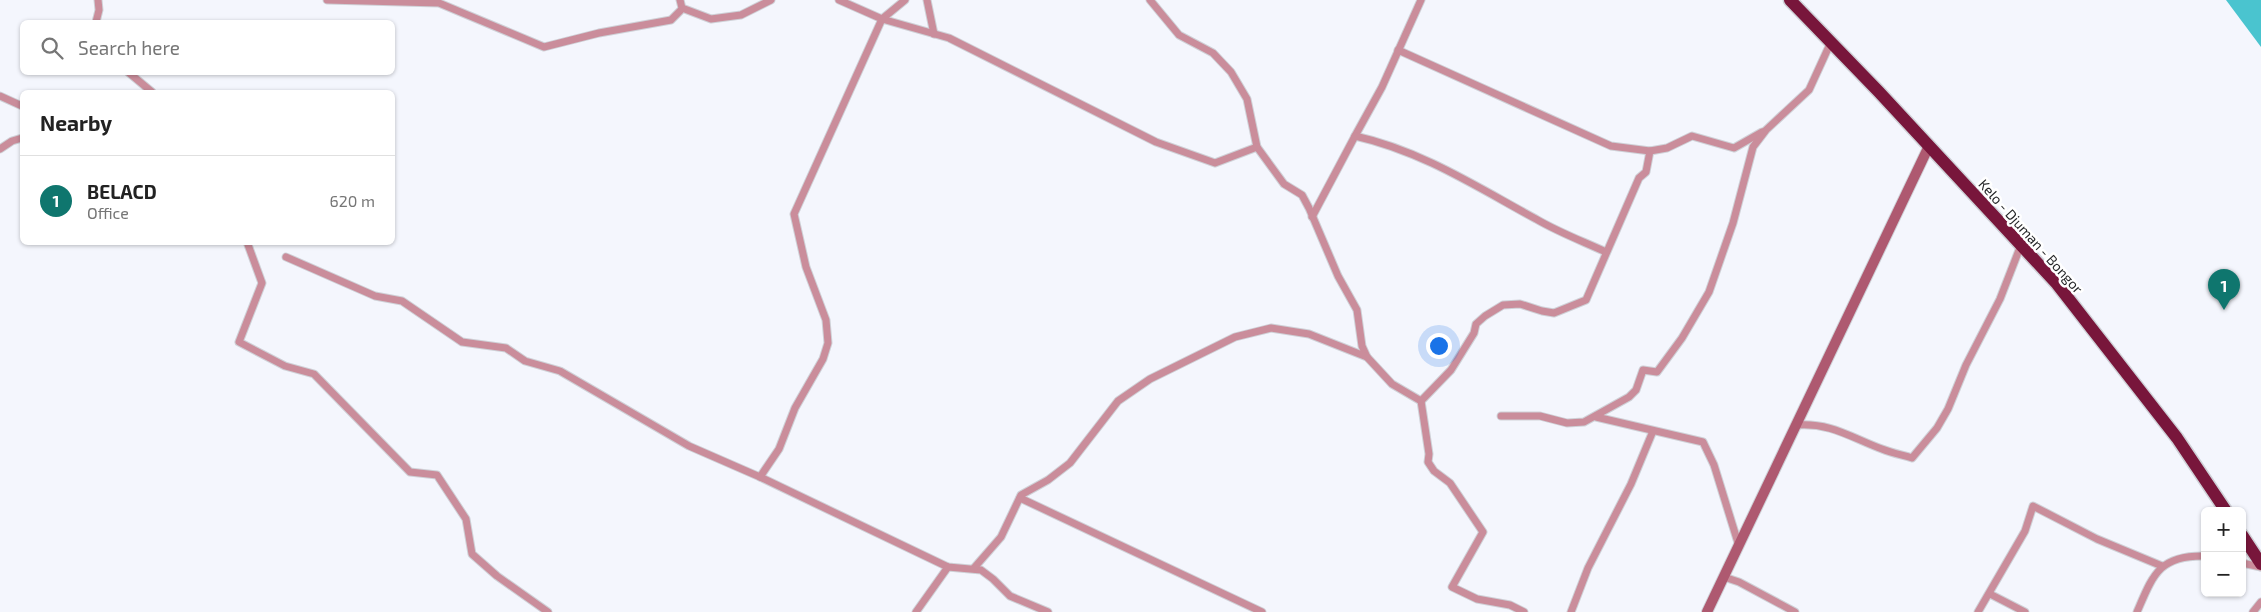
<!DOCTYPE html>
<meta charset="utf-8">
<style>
:root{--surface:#fff;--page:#f6f6f6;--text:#222;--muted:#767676;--line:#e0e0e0;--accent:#0f766e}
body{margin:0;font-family:"Exo 2",sans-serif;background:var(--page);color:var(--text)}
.controls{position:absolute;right:15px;bottom:15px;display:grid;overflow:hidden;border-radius:8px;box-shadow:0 1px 4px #0004}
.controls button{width:45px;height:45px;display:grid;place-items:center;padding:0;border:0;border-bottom:1px solid var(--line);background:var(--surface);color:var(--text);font:25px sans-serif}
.you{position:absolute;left:1438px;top:345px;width:18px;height:18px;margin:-12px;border:4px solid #fff;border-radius:50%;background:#1a73e8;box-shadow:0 0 0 8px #1a73e833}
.badge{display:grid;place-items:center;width:32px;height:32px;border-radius:50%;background:var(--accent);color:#fff;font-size:16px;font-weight:700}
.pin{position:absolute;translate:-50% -41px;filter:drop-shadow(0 1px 2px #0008)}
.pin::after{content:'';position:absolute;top:26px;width:18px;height:15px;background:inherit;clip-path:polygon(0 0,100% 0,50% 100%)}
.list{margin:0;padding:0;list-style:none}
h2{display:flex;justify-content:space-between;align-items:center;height:65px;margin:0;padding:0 20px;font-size:21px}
h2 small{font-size:16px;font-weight:400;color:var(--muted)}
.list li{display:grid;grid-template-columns:32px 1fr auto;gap:15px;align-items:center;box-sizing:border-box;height:90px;padding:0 20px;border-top:1px solid var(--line)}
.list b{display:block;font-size:19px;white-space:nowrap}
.list p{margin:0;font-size:16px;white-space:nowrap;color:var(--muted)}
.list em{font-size:16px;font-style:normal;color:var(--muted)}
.icon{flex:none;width:28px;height:28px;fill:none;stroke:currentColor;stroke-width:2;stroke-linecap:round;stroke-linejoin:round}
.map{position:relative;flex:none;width:2261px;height:612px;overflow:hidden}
.search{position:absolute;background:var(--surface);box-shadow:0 1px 4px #0004;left:20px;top:20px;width:375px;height:55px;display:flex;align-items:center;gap:12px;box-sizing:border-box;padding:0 18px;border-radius:8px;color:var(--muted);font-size:19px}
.panel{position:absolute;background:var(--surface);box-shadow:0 1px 4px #0004;left:20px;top:90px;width:375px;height:155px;border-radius:8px}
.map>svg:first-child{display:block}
.water{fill:#4ac4cf}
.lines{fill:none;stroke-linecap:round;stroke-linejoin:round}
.street-casing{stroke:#cfd1d7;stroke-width:9}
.secondary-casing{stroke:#cfd1d7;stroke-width:12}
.highway-casing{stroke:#cfd1d7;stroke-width:15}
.street{stroke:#ca8d9b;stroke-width:7}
.secondary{stroke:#ae5970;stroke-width:10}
.highway{stroke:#78163b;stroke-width:12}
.labels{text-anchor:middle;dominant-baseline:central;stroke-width:5;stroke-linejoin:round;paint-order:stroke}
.street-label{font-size:14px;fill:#252628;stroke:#fff}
</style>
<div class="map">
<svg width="2261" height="612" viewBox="0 0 2261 612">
<rect width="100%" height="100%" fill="#f4f6fd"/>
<!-- water -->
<polygon class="water" points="2226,0 2261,0 2261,47"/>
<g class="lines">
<defs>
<g id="street">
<polyline points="327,0 439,3 544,47 599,33 671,20 680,11"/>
<polyline points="680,0 682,8 711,19 741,15 771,0"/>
<polyline points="927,0 934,34"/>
<polyline points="1150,0 1179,35 1213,53 1231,72 1247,99 1257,147 1284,184 1302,195 1309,208 1338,276 1357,310 1362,346 1367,357 1392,384 1421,401 1429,454 1428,462 1434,471 1450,483 1483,532 1452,587 1477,599 1510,605 1524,612"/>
<polyline points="882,19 949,38 1156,142 1215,163 1257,147"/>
<polyline points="882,19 905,0"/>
<polyline points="96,22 99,10 98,0"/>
<polyline points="1398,50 1611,146 1650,151"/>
<polyline points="128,72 152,92"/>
<polyline points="0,96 22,106"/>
<polyline points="1355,136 1382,87 1421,0"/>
<polyline points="0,149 12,141 22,138"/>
<path d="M1312 217 1355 136C1422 151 1477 187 1536 219 1558 232 1582 241 1606 252"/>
<polyline points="247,242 262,283 239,342 285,366 314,374 410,472 437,475 466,519 472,554 497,576 548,612"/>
<polyline points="286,257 375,296 402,301 462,342 506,348 525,361 560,371 689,446 760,477 948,567 981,570 993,579 1010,596 1048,612"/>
<polyline points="1421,401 1451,370 1474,333 1476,324 1485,316 1503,305 1520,304 1542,311 1554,313 1586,300 1639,178 1646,172 1650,151 1667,148 1692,136 1734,148 1762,132"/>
<polyline points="1501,416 1540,416 1567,423 1584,422 1629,397 1636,390 1643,370 1657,372 1682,338 1709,292 1733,223 1753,147 1766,130 1809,90 1831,42"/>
<polyline points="1596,417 1703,442 1714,465 1739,546"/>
<path d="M1796 425C1830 422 1852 438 1882 449 1892 453 1902 455 1912 458L1937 428 1948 409 1966 365 2000 299 2021 245"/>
<polyline points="760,477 779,449 795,408 823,359 828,343 826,320 806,267 794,214 882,19 839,0"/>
<polyline points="1020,498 1262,612"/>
<polyline points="2242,563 2261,567"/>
<polyline points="974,568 1001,537 1021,495 1048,480 1070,463 1118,401 1150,379 1235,337 1271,328 1309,334 1367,357"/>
<polyline points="1724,577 1739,582 1795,612"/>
<polyline points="1990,594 2025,612"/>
<polyline points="916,612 948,567"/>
<polyline points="1571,612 1588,568 1631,484 1653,431"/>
<polyline points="1978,612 2025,531 2033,506 2097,539 2162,566"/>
<path d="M2137 612C2153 575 2159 555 2205 556"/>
<polyline points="2253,612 2261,602"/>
</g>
<polyline id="secondary" points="1707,612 1929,146"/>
<g id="highway">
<polyline points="1790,0 1879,92 2057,284 2177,438 2226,511"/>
<polyline points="2242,535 2261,564"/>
</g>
</defs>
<!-- street casing -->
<use href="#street" class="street-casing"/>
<!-- secondary casing -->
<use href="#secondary" class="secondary-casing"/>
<!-- highway casing -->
<use href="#highway" class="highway-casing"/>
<!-- street -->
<use href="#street" class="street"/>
<!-- secondary -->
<use href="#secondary" class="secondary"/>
<!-- highway -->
<use href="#highway" class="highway"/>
</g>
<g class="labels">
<!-- street labels -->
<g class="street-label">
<text transform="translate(2031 236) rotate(48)">Kelo - Djuman - Bongor</text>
</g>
</g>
</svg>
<div class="controls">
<button>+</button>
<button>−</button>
</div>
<div class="you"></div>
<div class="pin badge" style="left:2224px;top:310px">1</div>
<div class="search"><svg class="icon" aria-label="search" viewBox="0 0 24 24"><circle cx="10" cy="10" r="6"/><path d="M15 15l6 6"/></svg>Search here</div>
<section class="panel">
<h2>Nearby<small></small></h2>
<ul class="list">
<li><span class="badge">1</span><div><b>BELACD</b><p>Office</p></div><em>620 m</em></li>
</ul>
</section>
</div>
